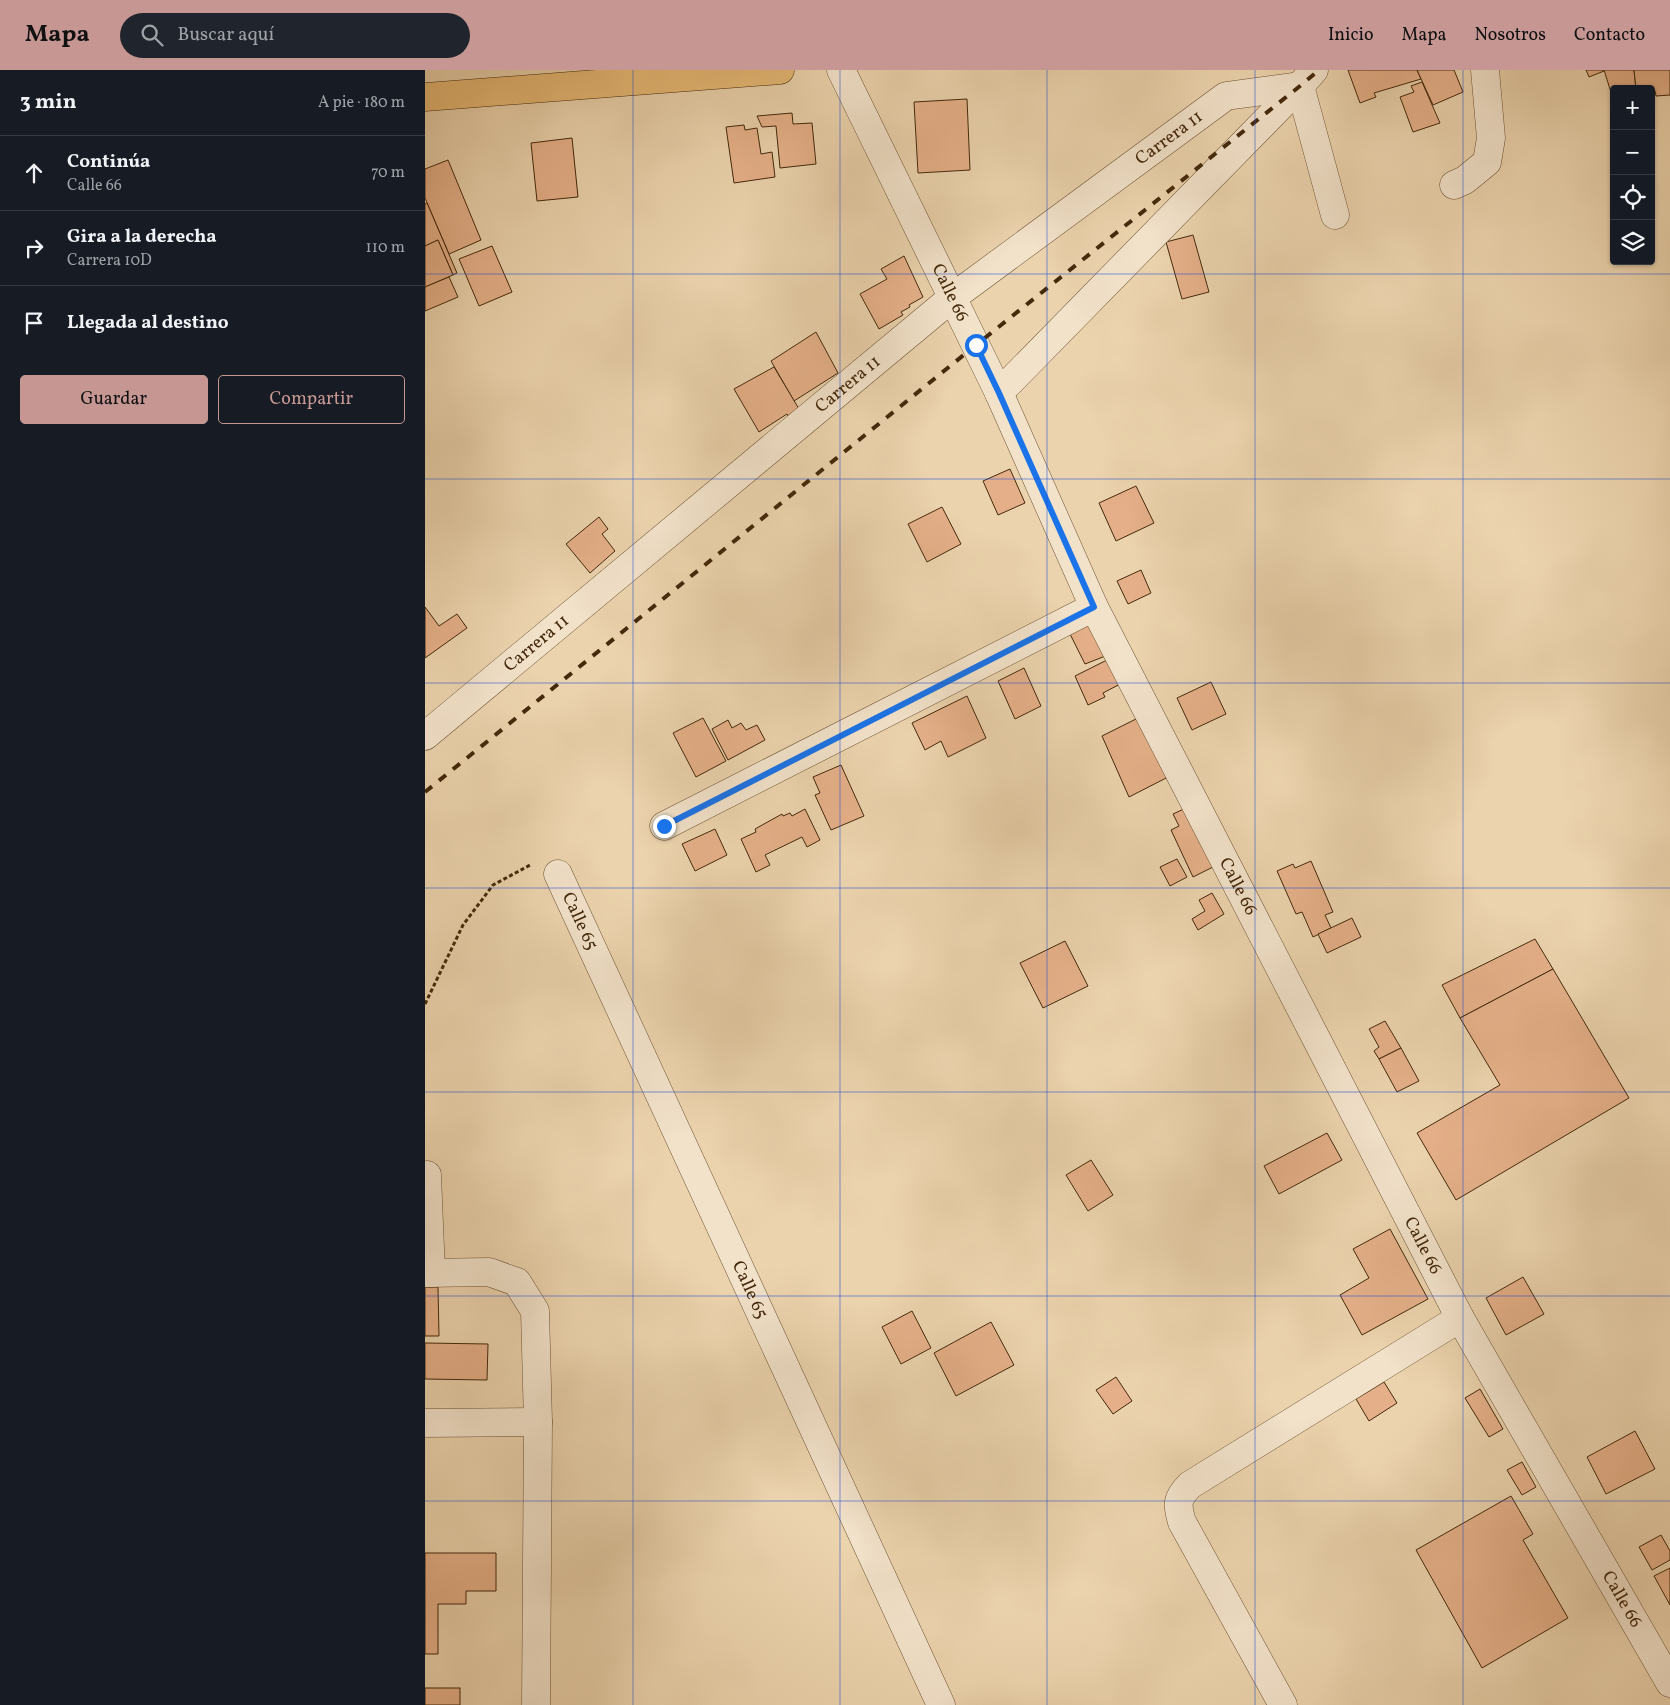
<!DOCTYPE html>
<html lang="es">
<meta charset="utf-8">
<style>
:root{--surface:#171b24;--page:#20242c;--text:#f1f3f6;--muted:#9ea1a6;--line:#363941;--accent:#c59692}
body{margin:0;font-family:Vollkorn,serif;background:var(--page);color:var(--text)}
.controls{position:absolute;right:15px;top:15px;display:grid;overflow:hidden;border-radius:5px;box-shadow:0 1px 4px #0004}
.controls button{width:45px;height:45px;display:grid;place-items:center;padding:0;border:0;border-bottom:1px solid var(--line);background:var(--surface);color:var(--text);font:25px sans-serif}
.stop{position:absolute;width:15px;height:15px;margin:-11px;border:4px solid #1a73e8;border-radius:50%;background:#fff}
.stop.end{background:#1a73e8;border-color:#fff;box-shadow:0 1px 5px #0008}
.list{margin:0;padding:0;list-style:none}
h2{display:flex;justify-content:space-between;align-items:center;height:65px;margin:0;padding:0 20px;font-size:21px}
h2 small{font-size:16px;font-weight:400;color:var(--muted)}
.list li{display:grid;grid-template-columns:32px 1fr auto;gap:15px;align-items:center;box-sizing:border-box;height:75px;padding:0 20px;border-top:1px solid var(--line)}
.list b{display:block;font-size:19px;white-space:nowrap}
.list p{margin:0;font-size:16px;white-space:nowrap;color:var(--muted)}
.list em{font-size:16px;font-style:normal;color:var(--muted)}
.actions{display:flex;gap:10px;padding:15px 20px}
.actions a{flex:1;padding:11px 0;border:1px solid var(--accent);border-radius:5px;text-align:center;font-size:18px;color:var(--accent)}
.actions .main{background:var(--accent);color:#111}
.icon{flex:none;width:28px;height:28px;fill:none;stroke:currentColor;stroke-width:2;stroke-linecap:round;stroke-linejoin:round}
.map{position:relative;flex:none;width:1245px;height:1635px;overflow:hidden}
header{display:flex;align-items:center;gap:30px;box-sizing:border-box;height:70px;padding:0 25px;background:var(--accent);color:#111}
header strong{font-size:24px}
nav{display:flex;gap:28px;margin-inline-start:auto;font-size:18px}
.search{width:350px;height:45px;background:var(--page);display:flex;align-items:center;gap:12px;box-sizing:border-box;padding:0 18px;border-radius:28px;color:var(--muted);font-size:19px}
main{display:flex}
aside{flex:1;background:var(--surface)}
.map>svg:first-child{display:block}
.building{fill:#e5b089;stroke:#44290b}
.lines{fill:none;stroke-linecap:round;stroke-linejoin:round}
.minor-casing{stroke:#6e5434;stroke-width:29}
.major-casing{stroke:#44290b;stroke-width:29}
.path{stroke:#44290b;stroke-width:3;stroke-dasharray:4 2.5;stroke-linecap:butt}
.minor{stroke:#f2e2ca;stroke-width:28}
.major{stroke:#e6ba76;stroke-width:28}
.rail{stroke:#44290b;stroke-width:4;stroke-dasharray:9 9;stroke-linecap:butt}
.route{stroke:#1a73e8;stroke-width:6}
.grid{fill:none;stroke:#1d4ed8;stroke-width:1;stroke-opacity:0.55}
.labels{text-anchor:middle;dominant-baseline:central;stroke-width:4;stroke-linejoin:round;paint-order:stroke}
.street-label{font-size:18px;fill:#44290b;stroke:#f2e2ca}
</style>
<header>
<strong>Mapa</strong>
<div class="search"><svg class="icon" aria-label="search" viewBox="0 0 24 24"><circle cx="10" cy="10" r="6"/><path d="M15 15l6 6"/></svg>Buscar aquí</div>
<nav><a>Inicio</a><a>Mapa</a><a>Nosotros</a><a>Contacto</a></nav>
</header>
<main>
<aside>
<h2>3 min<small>A pie · 180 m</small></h2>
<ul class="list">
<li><svg class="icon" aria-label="ahead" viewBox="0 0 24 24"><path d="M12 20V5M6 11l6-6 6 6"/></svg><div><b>Continúa</b><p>Calle 66</p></div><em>70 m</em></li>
<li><svg class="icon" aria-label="right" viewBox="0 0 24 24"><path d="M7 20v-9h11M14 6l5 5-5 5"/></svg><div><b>Gira a la derecha</b><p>Carrera 10D</p></div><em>110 m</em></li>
<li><svg class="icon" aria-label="arrive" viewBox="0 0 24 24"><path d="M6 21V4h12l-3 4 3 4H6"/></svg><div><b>Llegada al destino</b></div></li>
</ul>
<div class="actions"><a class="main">Guardar</a><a>Compartir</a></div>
</aside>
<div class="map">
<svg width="1245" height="1635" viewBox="0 0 1245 1635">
<rect width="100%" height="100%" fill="#ebd3ad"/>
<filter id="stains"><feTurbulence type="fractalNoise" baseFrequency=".004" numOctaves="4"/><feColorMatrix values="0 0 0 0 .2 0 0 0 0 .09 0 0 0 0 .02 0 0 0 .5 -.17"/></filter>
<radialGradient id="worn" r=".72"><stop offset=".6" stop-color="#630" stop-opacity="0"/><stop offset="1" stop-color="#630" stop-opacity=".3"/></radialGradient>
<!-- building -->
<g class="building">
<polygon points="923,0 992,0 996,9 949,23 951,27 935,33"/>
<polygon points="992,0 1029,0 1038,22 1008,35"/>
<polygon points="1161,0 1179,0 1179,1 1164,7"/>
<polygon points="1179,0 1209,0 1211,19 1189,19 1189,32"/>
<polygon points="1209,0 1245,0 1245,25 1231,26 1230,21 1226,21 1226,19 1211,19"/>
<polygon points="997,12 1015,53 988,62 975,27 989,22 986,16"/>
<polygon points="542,29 545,100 493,103 489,32"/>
<polygon points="367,43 368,54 387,53 391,94 355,98 351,56 337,57 332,46"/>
<polygon points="319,55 320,60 332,58 336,84 347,82 350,107 309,113 301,57"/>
<polygon points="147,68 153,127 112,131 106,73"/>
<polygon points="23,90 56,170 24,184 0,128 0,99"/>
<polygon points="2,133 32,203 28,205 13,170 0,176 0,134"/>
<polygon points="768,165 784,222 757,229 741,172"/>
<polygon points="13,170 28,205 0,217 0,176"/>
<polygon points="67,176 87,222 54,236 34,189"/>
<polygon points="479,186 498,227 484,235 485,237 476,242 478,245 454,259 435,224 462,209 456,199"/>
<polygon points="24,207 33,227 0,241 0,217"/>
<polygon points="391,262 413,303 369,331 346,291"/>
<polygon points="349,297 374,339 363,346 362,344 334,362 309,319"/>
<polygon points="585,399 600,433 573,445 558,411"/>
<polygon points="711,416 729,453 691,471 674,433"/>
<polygon points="517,437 536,474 502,492 483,454"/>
<polygon points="174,447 183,459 177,464 190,481 165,503 141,474"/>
<polygon points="716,500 726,523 703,534 692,511"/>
<polygon points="0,537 14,556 32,544 42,558 0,588"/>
<polygon points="668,548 683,585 660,594 643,560"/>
<polygon points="688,587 699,612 678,623 680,627 663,635 650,606"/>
<polygon points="599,598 616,636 590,649 573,611"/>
<polygon points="786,612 801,644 767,660 752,628"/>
<polygon points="542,626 561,668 523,687 516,671 500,680 487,653"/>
<polygon points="715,647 745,706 704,727 677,666"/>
<polygon points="278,648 301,691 271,707 248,663"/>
<polygon points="303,650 307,658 316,653 321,660 332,655 340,670 303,690 287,659"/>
<polygon points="416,695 439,746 406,760 390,725 395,723 388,707"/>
<polygon points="761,738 788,797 768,807 746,760 754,756 748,744"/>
<polygon points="380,739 395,770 382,777 377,767 340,785 345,795 331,802 316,769 331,762 330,759 357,744 358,746 365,743 367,746"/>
<polygon points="290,759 302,785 270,801 257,774"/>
<polygon points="752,789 762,807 745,816 735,797"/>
<polygon points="886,791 908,842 900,845 906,858 888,867 877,842 871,844 852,801 868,794 870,798"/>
<polygon points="787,823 799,844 773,860 767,849 780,841 774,830"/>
<polygon points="927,848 936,867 902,883 893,864"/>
<polygon points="1110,869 1128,899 1035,948 1017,915"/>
<polygon points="640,871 663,916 618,938 595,893"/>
<polygon points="1128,899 1204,1028 1031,1130 992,1063 1075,1015 1035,948"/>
<polygon points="960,951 976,978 954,989 949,981 954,977 944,959"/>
<polygon points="976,978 994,1011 972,1022 954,989"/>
<polygon points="902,1063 917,1090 854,1124 839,1096"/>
<polygon points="666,1090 688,1125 663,1141 641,1105"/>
<polygon points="965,1159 1003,1229 937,1265 915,1225 944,1208 928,1179"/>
<polygon points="1098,1207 1119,1244 1081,1265 1061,1228"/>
<polygon points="0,1217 13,1217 14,1266 0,1266"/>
<polygon points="487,1241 506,1278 476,1294 457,1257"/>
<polygon points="566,1252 589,1295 531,1326 509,1283"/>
<polygon points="0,1273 63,1274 62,1310 0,1309"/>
<polygon points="691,1307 707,1331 688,1344 671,1320"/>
<polygon points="959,1312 972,1333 944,1351 931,1329"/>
<polygon points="1055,1319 1078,1359 1064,1367 1040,1328"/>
<polygon points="1210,1361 1230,1399 1181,1424 1162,1387"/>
<polygon points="1097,1392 1111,1417 1097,1425 1082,1400"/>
<polygon points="1086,1426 1108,1464 1098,1470 1143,1548 1057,1598 991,1480"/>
<polygon points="1236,1465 1245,1481 1245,1490 1227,1500 1214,1477"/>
<polygon points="0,1483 71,1483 71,1521 41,1521 41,1534 13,1534 13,1584 0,1584"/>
<polygon points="1245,1498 1245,1535 1229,1506"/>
<rect x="0" y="1618" width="35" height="17"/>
</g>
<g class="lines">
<defs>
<g id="minor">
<path id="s1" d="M416 0 574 323 669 537 1035 1248 1245 1613"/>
<polyline points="1029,115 1040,110 1062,92 1066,68 1060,0"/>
<polyline points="574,323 875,16 889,0"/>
<path id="s2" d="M0 666 528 227 801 26 875 16 910 145"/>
<polyline points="239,756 669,537"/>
<path id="s3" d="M133 804 516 1635"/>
<polyline points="2,1105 6,1203"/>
<polyline points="0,1203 64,1202 92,1212 110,1241 113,1352 111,1635"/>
<polyline points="0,1353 113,1352"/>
<path d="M858 1635 757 1452C752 1435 751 1429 765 1415L1035 1248"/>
</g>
<polyline id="major" points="0,27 355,0"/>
</defs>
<!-- minor casing -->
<use href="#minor" class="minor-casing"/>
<!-- major casing -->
<use href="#major" class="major-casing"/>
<!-- path -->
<polyline class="path" points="0,934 38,855 68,815 107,794"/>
<!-- minor -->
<use href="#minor" class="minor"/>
<!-- major -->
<use href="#major" class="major"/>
<!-- rail -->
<polyline class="rail" points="0,722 551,275 875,16 894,0"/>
</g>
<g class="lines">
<!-- route -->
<polyline class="route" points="239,756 669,537 574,323 551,275"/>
</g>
<!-- grid -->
<path class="grid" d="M208 0V1635M415 0V1635M622 0V1635M830 0V1635M1038 0V1635M0 204H1245M0 409H1245M0 613H1245M0 818H1245M0 1022H1245M0 1226H1245M0 1431H1245"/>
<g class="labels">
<!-- street labels -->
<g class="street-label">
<text stroke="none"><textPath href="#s2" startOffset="955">Carrera 11</textPath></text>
<text stroke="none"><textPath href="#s1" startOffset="248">Calle 66</textPath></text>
<text stroke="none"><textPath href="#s2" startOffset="550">Carrera 11</textPath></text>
<text stroke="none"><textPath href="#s2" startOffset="145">Carrera 11</textPath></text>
<text stroke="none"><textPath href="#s1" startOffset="908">Calle 66</textPath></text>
<text stroke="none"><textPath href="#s3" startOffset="52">Calle 65</textPath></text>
<text stroke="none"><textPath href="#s1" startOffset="1312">Calle 66</textPath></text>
<text stroke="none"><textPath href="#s3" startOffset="458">Calle 65</textPath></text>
<text stroke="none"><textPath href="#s1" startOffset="1718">Calle 66</textPath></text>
</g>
</g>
<rect width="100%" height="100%" filter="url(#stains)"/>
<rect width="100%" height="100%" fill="url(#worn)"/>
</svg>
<div class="controls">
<button>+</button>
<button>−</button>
<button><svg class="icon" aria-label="locate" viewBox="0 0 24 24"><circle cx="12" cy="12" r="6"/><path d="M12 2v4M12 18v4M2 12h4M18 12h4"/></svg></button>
<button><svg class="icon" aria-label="layers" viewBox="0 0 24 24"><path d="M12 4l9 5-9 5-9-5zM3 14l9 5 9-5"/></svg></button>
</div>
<div class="stop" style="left:551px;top:275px"></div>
<div class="stop end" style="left:239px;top:756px"></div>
</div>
</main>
